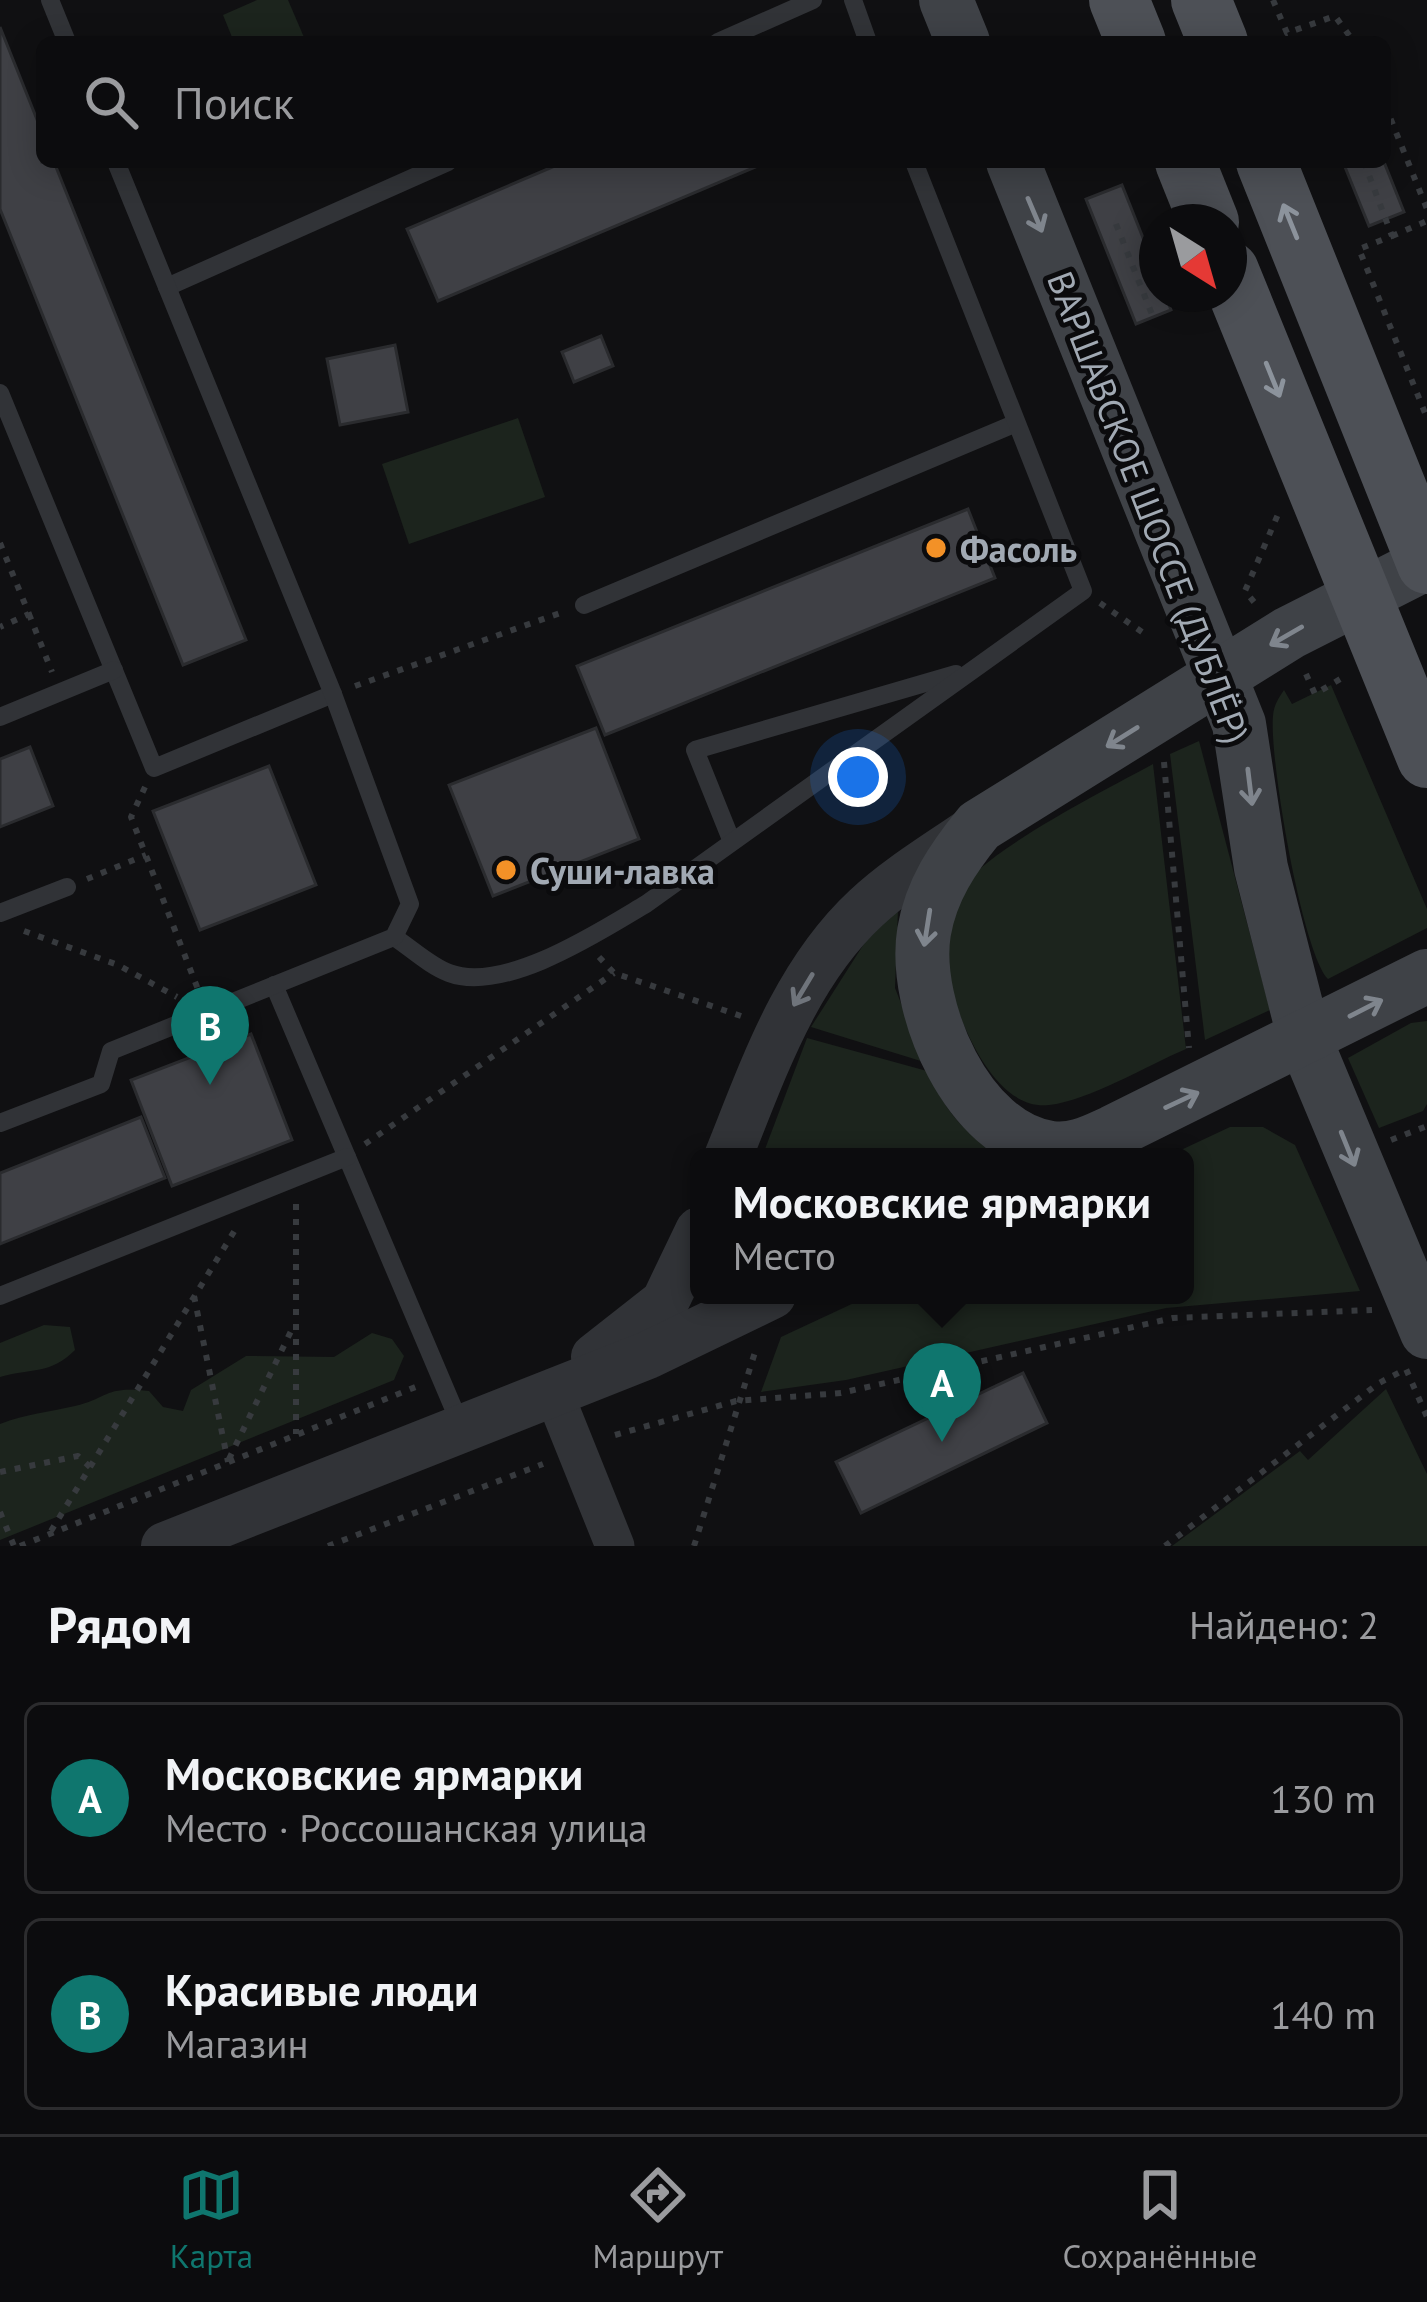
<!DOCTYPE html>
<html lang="ru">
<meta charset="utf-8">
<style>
:root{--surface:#0c0c0e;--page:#151517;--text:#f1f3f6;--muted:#9a9b9e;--line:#2c2c2e;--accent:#0f766e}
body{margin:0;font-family:"PT Sans",sans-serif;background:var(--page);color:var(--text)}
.compass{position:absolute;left:1139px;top:204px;width:108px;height:108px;border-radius:50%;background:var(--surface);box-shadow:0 6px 30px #0003;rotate:143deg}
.you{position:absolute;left:858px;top:777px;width:42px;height:42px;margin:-30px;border:9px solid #fff;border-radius:50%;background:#1a73e8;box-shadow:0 0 0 18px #1a73e833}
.badge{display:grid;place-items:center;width:78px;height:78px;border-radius:50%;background:var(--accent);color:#fff;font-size:39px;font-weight:700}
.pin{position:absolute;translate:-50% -99px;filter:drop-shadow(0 3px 6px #0008)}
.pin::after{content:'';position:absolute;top:63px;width:42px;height:36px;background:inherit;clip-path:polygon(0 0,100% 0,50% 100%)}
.popup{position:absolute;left:690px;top:1148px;width:504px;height:156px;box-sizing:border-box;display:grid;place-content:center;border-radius:18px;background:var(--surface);filter:drop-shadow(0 3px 9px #0005);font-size:39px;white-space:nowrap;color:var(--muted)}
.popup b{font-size:45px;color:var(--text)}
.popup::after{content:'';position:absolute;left:50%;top:100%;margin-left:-24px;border:24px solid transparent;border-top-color:var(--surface)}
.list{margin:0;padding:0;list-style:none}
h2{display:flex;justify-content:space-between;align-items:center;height:156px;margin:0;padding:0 48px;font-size:51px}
h2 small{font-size:39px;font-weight:400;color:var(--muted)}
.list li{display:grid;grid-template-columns:78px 1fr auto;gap:36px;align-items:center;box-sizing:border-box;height:192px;margin:0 24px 24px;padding:0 24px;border:3px solid var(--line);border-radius:18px}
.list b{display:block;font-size:45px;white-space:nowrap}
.list p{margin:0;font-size:39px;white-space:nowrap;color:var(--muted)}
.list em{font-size:39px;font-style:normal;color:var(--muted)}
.icon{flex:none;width:66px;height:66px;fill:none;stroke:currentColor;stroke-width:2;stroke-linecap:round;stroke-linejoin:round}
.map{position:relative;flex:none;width:1427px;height:1546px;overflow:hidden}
.search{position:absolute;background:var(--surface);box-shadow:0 6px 30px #0003;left:36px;right:36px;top:36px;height:132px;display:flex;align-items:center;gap:30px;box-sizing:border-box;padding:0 42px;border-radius:18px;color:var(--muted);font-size:45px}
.sheet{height:588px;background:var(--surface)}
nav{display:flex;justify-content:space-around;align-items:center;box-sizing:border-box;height:168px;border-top:3px solid var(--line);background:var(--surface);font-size:33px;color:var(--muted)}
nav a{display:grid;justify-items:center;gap:6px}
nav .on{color:var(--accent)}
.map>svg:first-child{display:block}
.green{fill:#1c241d}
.building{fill:#3f4045;stroke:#2a2b2e;stroke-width:3}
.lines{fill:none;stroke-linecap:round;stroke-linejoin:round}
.path{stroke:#373a3e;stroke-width:6;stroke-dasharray:6 9;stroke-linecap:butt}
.service{stroke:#313337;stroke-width:18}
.minor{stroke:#313337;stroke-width:39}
.tertiary{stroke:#313337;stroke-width:48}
.secondary{stroke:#3f4247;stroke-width:54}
.primary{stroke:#4d5056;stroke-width:60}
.primary-bridge{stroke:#4d5056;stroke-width:60}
.oneway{stroke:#7f858d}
.oneway2{stroke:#8c939c}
.oneway3{stroke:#6f747b}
.poi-dot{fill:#f39127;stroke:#0b0b0d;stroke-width:4.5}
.labels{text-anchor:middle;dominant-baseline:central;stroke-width:10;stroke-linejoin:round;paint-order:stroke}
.street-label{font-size:36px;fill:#a1a9b3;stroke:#0b0b0d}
.poi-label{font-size:36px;font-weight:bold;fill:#a1a9b3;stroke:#0b0b0d;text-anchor:start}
</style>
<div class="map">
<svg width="1427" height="1546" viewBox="0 0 1427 1546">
<rect width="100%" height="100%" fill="#101012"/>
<!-- green -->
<g class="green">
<polygon points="257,0 288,0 306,42 234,42 223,15"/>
<polygon points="518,418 545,497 409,544 382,464"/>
<path d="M1331 685 1427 909V928L1328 979C1302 952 1269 757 1273 716 1274 705 1278 699 1284 690L1292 704Z"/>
<polygon points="1199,741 1270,1010 1205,1040 1170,754"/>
<path d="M1153 764 1186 1049C1148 1065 1088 1101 1049 1105 990 1112 952 1006 944 960 941 945 948 910 955 897 978 853 1106 790 1153 764Z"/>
<polygon points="898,910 895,988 924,1062 811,1027 869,936"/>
<polygon points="1427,1021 1427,1104 1423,1111 1379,1128 1348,1058 1411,1023"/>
<path d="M807 1038 927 1071C945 1110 965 1138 1006 1154L762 1157Z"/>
<polygon points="1230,1127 1263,1127 1295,1145 1360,1291 1166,1308 846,1380 761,1392 781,1337 871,1295 1185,1295 1185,1157 1166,1157"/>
<path d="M44 1325 70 1327 75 1350C50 1375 31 1368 0 1377V1343Z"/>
<path d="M372 1333 392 1339 404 1356 394 1380 0 1540V1424C26 1414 49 1412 75 1406 110 1398 103 1386 149 1391L163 1407 183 1411 191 1390 246 1356 334 1357Z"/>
<polygon points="1386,1389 1427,1474 1427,1546 1172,1546 1300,1451 1308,1460"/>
</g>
<!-- building -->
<g class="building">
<polygon points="0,27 42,132 42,162 54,162 246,640 183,665 0,209"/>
<polygon points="564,162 767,162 438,301 407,229"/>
<polygon points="1343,162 1384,162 1404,212 1369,226"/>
<polygon points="1122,185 1157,273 1157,294 1165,294 1171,310 1136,324 1086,199"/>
<polygon points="601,336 613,366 574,382 562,352"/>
<polygon points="395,345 408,412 340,425 327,359"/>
<polygon points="968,509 995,578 605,735 577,666"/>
<polygon points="596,728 639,839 493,896 449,785"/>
<polygon points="30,747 53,806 0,827 0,759"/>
<polygon points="269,766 316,885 200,930 153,811"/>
<polygon points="251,1034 292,1140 172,1186 131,1080"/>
<polygon points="141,1117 165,1178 0,1244 0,1173"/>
<polygon points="1023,1373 1047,1423 861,1513 836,1462"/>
</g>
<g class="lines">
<!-- path -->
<g class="path">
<polyline points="1273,0 1287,33 1335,16 1354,42"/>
<polyline points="1385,105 1427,209"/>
<polyline points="1364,162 1392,236 1359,249 1427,418"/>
<polyline points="1116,224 1153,317"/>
<polyline points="1392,236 1427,221"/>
<polyline points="0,543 29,614 0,627"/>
<polyline points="1254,602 1245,591 1279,512"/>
<polyline points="1100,603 1142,632"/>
<polyline points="29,614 52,672"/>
<polyline points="1306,674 1315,694 1347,675"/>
<polyline points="355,686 563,612"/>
<polyline points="1164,762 1189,1048"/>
<polyline points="145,787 131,817 199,992"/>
<polyline points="87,879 146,855"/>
<polyline points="24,931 118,965 177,997"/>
<polyline points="599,957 614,973 744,1017"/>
<polyline points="1391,1140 1427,1126"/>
<polyline points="365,1144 614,973"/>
<polyline points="296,1204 296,1434"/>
<polyline points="194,1296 228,1462"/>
<polyline points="615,1435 736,1401 841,1393 1173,1318 1372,1310"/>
<polyline points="229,1459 294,1325"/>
<polyline points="0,1472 78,1456 90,1467"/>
<polyline points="0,1512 14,1546"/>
<polyline points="51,1531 235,1230"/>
<polyline points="20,1546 418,1386"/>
<polyline points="328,1546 543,1464"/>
<polyline points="694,1546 756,1349"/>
<polyline points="1165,1546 1379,1383 1406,1369 1427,1417"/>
</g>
<!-- service -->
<g class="service">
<polyline points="50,0 67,42"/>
<polyline points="853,0 868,42"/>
<polyline points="718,42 813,0"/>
<polyline points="167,287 448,162"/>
<polyline points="0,393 154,768 333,694"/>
<polyline points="584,605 1014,424"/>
<polyline points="0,717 114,670"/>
<polyline points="732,842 695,750 956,674"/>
<polyline points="0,913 67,887"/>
<path d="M394 937C411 948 430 966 449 973 504 994 599 932 646 904L1083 591 914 162"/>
<polyline points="274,985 461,1426"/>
<polyline points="0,1123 101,1084 111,1051 394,937 410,904 333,694 116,162"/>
<polyline points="0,1296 347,1157"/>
</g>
<!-- minor -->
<polyline class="minor" points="552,1389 615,1546"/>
<!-- tertiary -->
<g class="tertiary">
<path d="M728 1157C763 1070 795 974 866 908 897 879 935 856 970 832"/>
<polyline points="595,1357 665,1302 699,1231"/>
<polyline points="165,1546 648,1355 772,1295"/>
</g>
<!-- secondary -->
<g class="secondary">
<polyline points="946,0 963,42"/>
<polyline points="1013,162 1239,724 1261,868 1305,1040 1427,1332"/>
<path d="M1427 563 1289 633 979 826C953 858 931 890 924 932 912 1007 968 1137 1051 1148 1075 1151 1093 1141 1113 1132L1427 976"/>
</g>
<!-- primary -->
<g class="primary">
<polyline points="1119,0 1136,42"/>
<polyline points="1201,0 1218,42"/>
</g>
<!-- primary-bridge -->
<g class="primary-bridge">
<polyline points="1185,162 1209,222"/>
<polyline points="1266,162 1427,564"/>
<polyline points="1229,271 1427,758"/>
</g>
</g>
<!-- one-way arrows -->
<defs><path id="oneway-shaft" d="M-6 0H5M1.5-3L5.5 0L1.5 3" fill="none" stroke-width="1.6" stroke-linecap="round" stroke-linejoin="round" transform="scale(3)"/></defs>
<g class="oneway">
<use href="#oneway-shaft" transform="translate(1035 215) rotate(67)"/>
<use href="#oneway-shaft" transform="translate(1286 636) rotate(150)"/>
<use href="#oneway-shaft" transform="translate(1122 737) rotate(148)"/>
<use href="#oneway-shaft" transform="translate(1250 787) rotate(83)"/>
<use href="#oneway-shaft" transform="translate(927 928) rotate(99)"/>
<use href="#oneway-shaft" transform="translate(1366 1008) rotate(-27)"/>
<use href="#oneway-shaft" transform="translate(1182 1100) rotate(-25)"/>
<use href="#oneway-shaft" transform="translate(1348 1149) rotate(68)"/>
</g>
<g class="oneway2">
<use href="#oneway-shaft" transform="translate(1290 221) rotate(-112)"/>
<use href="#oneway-shaft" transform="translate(1273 380) rotate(68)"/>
</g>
<use class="oneway3" href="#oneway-shaft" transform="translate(803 990) rotate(121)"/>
<!-- markers -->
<g class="poi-dot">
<circle cx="936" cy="548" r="12"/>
<circle cx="506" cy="870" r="12"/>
</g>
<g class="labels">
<!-- street labels -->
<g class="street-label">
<text transform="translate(1149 507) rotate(69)">ВАРШАВСКОЕ ШОССЕ (ДУБЛЁР)</text>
</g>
<!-- poi labels -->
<g class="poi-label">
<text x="960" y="548">Фасоль</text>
<text x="530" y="870">Суши-лавка</text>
</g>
</g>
</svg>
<svg class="compass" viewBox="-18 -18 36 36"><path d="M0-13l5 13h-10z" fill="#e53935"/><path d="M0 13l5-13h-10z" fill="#9a9b9e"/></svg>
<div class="you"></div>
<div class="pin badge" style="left:942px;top:1442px">A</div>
<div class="popup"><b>Московские ярмарки</b>Место</div>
<div class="pin badge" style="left:210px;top:1085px">B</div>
<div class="search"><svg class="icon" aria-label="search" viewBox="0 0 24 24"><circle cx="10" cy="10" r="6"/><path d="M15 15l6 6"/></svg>Поиск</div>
</div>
<section class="sheet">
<h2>Рядом<small>Найдено: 2</small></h2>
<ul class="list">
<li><span class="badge">A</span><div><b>Московские ярмарки</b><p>Место · Россошанская улица</p></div><em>130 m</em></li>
<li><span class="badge">B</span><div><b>Красивые люди</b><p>Магазин</p></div><em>140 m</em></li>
</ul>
</section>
<nav>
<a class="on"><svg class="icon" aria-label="map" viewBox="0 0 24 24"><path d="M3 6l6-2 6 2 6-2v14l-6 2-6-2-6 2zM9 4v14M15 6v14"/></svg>Карта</a>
<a><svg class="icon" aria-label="directions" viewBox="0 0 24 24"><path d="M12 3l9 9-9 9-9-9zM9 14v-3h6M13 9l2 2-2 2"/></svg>Маршрут</a>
<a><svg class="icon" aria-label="saved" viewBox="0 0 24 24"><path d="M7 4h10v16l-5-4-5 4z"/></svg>Сохранённые</a>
</nav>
